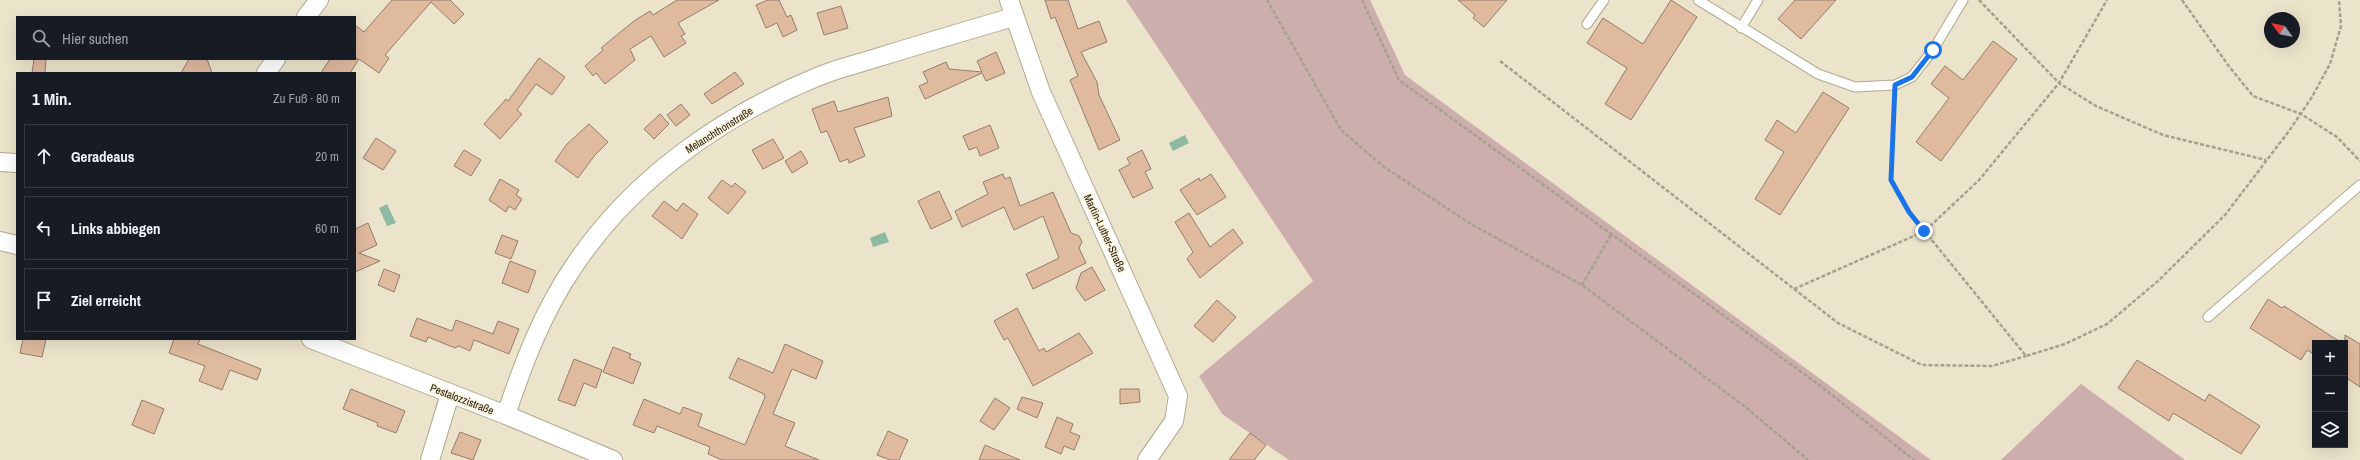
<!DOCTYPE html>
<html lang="de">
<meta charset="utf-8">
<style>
:root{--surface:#171b24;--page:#20242c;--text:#f1f3f6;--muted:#9ea1a6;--line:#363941}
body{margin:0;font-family:"Archivo Narrow",sans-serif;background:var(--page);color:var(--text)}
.controls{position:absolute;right:12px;bottom:12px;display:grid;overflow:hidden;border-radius:0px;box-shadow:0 4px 16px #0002}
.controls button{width:36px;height:36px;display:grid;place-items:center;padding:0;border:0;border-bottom:1px solid var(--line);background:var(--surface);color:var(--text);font:20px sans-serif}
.compass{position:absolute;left:2264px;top:12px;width:36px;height:36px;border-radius:50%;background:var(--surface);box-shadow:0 4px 16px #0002;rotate:303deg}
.stop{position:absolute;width:12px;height:12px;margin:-9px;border:3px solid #1a73e8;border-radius:50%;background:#fff}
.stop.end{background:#1a73e8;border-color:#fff;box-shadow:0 1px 4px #0008}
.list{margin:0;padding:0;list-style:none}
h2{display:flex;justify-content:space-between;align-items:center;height:52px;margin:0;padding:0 16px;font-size:17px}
h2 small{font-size:13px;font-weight:400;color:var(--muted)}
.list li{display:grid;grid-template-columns:26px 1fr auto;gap:12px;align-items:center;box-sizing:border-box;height:64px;margin:0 8px 8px;padding:0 8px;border:1px solid var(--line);border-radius:0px}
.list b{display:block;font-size:15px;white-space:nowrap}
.list em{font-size:13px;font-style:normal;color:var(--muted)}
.icon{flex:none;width:22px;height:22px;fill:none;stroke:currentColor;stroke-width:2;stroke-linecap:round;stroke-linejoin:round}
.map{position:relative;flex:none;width:2360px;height:460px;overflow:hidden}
.search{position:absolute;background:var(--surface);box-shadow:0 4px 16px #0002;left:16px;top:16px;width:340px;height:44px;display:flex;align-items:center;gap:10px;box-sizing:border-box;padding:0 14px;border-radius:0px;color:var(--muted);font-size:15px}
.panel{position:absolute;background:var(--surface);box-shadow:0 4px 16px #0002;left:16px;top:72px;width:340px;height:268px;border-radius:0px}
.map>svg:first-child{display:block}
.green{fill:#ccaeac}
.water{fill:#8eb9a2}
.building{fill:#dfba9f;stroke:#937d6d}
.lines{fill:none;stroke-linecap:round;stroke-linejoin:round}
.service-casing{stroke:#b1a990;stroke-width:11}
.minor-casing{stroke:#b1a990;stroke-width:20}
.path{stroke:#a7a08c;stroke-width:2.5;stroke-dasharray:4 2;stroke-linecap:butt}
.service{stroke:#fff;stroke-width:9}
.minor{stroke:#fff;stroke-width:18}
.route{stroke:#1a73e8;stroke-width:5}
.labels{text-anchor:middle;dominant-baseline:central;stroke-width:3;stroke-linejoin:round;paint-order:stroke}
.street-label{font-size:11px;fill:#262219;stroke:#faf1d7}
</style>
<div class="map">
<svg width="2360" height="460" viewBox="0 0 2360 460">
<rect width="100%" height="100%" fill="#ece4ca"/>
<!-- green -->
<g class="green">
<polygon points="1126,0 1370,0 1405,75 1931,460 1289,460 1222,414 1199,376 1313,281"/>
<polygon points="2081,384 2185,460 2001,460"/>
</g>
<!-- water -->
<g class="water">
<polygon points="1185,135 1189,143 1173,151 1169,143"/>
<polygon points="387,204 396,223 387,226 379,208"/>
<polygon points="885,232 889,242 873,247 870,238"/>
</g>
<!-- building -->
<g class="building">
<polygon points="392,0 450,0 464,14 454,24 431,2 385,55 389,58 379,73 359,59 350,73 321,73 330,59 358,59 355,57 355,25 364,32"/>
<polygon points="677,0 719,0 678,23 685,34 681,36 686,43 664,57 651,36 630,49 635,60 605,84 596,73 593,76 585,66 603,50 601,48 634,21 650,11 653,15"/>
<polygon points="768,0 779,0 787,17 791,15 797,30 783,37 777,23 766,28 756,5"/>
<polygon points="1045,0 1068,0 1078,29 1099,21 1107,42 1081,52 1097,82 1099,95 1120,140 1099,150 1070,80 1078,76 1055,17 1051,19"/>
<polygon points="1458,0 1507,0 1484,27 1473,18 1475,15"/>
<polygon points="1671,0 1697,17 1631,120 1605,104 1627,68 1587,43 1603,18 1643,44"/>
<polygon points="1795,0 1836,0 1801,39 1778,19"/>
<polygon points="841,6 848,28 824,35 817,13"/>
<polygon points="1993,41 2017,59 1941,161 1916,142 1949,98 1931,84 1945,66 1963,80"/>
<polygon points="996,52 1005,73 986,81 982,73 925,99 919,86 928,82 923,72 946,62 949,69 982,72 977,61"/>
<polygon points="539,58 565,77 552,95 536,84 517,110 522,114 500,139 484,124 506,99 508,101"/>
<polygon points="34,59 46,59 45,73 32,73"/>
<polygon points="189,59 207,59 212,73 181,73"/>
<polygon points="735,72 744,84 712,104 704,94"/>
<polygon points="1823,92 1849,108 1780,215 1755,199 1784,152 1765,140 1777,120 1796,133"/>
<polygon points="888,97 892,116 854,128 865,156 849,163 848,159 840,162 827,131 821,133 812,109 834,101 838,112"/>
<polygon points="681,104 690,115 676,126 667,115"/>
<polygon points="660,114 669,124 654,139 644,129"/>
<polygon points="589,124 608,142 595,155 578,178 555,161 567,144"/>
<polygon points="990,125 999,148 980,156 977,147 969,150 963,136"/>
<polygon points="376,138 396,151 383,170 363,158"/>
<polygon points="773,139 784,158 763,169 752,150"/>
<polygon points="464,150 481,160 471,176 454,166"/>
<polygon points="1142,150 1151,169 1145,172 1153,188 1133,198 1119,170 1130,164 1127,158"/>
<polygon points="801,151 808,163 792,173 785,161"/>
<polygon points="1003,174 1005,179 1010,177 1020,206 1053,192 1071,233 1079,236 1082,242 1079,248 1086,263 1033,289 1026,274 1059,258 1043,216 1014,230 1004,207 962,227 955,211 988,194 983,182"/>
<polygon points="1211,174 1226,197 1197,215 1180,190 1199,178 1200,181"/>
<polygon points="500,179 519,190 516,195 522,199 515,210 509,206 506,212 489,200"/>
<polygon points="722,180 732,187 735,183 746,192 728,214 708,198"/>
<polygon points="939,191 952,219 931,229 918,201"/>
<polygon points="664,201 677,211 683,203 698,214 682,239 652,216"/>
<polygon points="1189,213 1210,247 1233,229 1243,243 1200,278 1187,259 1193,252 1175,222"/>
<polygon points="368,223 377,245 359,253 380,261 355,272 355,229"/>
<polygon points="502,235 518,241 511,259 495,253"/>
<polygon points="510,261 536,271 528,293 502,283"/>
<polygon points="1092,267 1105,290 1085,301 1076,288 1081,273"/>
<polygon points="384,269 400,275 394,292 378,285"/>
<polygon points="2268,299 2282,308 2284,306 2342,343 2315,343 2315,355 2307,350 2301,360 2250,328"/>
<polygon points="1217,300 1236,317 1213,342 1194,326"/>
<polygon points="1017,308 1039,351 1044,348 1046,352 1079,333 1093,353 1033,386 1008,338 1004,340 994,321"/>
<polygon points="417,318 452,331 456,320 493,334 498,321 519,329 509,354 474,340 470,351 459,346 455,348 428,337 426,342 410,336"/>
<polygon points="2345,335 2360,344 2360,387 2345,377"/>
<polygon points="23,339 46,339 42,357 20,353"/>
<polygon points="174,339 200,339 198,344 261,369 257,380 230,370 222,390 199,381 205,366 169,353"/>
<polygon points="785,344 823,361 816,379 792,369 773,414 795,423 785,446 819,460 722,460 708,454 710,447 657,426 654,433 633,425 644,399 680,414 683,407 702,414 698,426 745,445 765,397 764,394 729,378 738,358 773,373"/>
<polygon points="613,347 631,354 629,358 641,363 633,384 603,372"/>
<polygon points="574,359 602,370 596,388 584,383 575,406 558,400"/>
<polygon points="2137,360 2205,401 2209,394 2260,426 2241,454 2173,413 2169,421 2118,388"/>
<polygon points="351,389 405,411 396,433 377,426 378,423 343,409"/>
<polygon points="1120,389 1139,389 1140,402 1120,404"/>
<polygon points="1022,397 1043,403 1037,418 1017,409"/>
<polygon points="995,398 1010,408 994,430 980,421"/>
<polygon points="142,400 164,409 154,434 132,425"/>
<polygon points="1057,417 1073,424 1070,432 1080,436 1074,450 1064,446 1061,454 1045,447"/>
<polygon points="888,431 908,440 899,460 890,460 877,455"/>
<polygon points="460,432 481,440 473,460 451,453"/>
<polygon points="1250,433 1266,445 1254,460 1229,460"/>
<polygon points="985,445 1020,460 979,460"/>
</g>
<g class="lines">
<defs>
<g id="service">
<polyline points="1698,0 1818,74 1855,87 1895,85 1912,77 1933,50 1963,0"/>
<polyline points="1587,24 1604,0"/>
<polyline points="1741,28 1758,0"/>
<polyline points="2208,317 2360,185"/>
</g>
<g id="minor">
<polyline points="1009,0 1041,92 1178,396 1174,421 1147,460"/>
<polyline points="306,17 319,0"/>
<polyline points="266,73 276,59"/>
<polyline points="0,162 17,163"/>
<polyline points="0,241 17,245"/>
<polyline points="311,339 506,415 613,460"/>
<path d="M506 415C523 364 543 311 574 266 632 179 722 116 817 77 836 69 857 64 876 58 922 44 968 30 1014 17"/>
<polyline points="430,460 450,394"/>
</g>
</defs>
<!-- service casing -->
<use href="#service" class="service-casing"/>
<!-- minor casing -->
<use href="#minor" class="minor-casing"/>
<!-- path -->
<g class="path">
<polyline points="1267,0 1341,130 1384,167 1471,224 1582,285 1748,409 1808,460"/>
<polyline points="1362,0 1399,80 1818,384 1914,460"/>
<polyline points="1979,0 2059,83 2096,106 2163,135 2266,160"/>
<polyline points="2182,0 2228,65 2253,96 2301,114 2337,137 2360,161"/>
<polyline points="1500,61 1838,323 1922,365 1992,366 2026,356"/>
<polyline points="1894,97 1891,180 1909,212 2026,356 2065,344 2107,324 2158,281 2225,215 2289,131 2312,97 2330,64 2341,26 2339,0"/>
<polyline points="1582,285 1611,235"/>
<polyline points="1794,289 1925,231 1979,180 2059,83 2107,0"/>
</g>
<!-- service -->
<use href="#service" class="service"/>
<!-- minor -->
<use href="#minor" class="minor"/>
</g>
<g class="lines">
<!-- route -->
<polyline class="route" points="1924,231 1909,212 1891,180 1895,85 1912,77 1933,50"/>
</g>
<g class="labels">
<!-- street labels -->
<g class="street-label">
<text transform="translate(719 130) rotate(-32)">Melanchthonstraße</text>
<text transform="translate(1105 233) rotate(65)">Martin-Luther-Straße</text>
<text transform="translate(462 399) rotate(21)">Pestalozzistraße</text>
</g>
</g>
</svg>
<div class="controls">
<button>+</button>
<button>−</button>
<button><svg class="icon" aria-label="layers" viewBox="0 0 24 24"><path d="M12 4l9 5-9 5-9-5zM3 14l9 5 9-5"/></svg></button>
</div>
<svg class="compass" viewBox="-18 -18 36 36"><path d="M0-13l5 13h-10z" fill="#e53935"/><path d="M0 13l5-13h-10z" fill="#9ea1a6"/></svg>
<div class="stop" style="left:1933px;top:50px"></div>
<div class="stop end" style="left:1924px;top:231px"></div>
<div class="search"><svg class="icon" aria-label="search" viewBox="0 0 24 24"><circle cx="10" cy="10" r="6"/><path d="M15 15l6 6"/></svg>Hier suchen</div>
<section class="panel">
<h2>1 Min.<small>Zu Fuß · 80 m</small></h2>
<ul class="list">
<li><svg class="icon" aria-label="ahead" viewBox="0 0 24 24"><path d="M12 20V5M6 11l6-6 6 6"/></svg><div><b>Geradeaus</b></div><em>20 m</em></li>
<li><svg class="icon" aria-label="left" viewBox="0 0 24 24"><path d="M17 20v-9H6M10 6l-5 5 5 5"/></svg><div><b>Links abbiegen</b></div><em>60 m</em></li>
<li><svg class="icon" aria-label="arrive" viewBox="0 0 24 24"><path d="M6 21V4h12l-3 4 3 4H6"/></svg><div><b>Ziel erreicht</b></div></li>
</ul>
</section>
</div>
